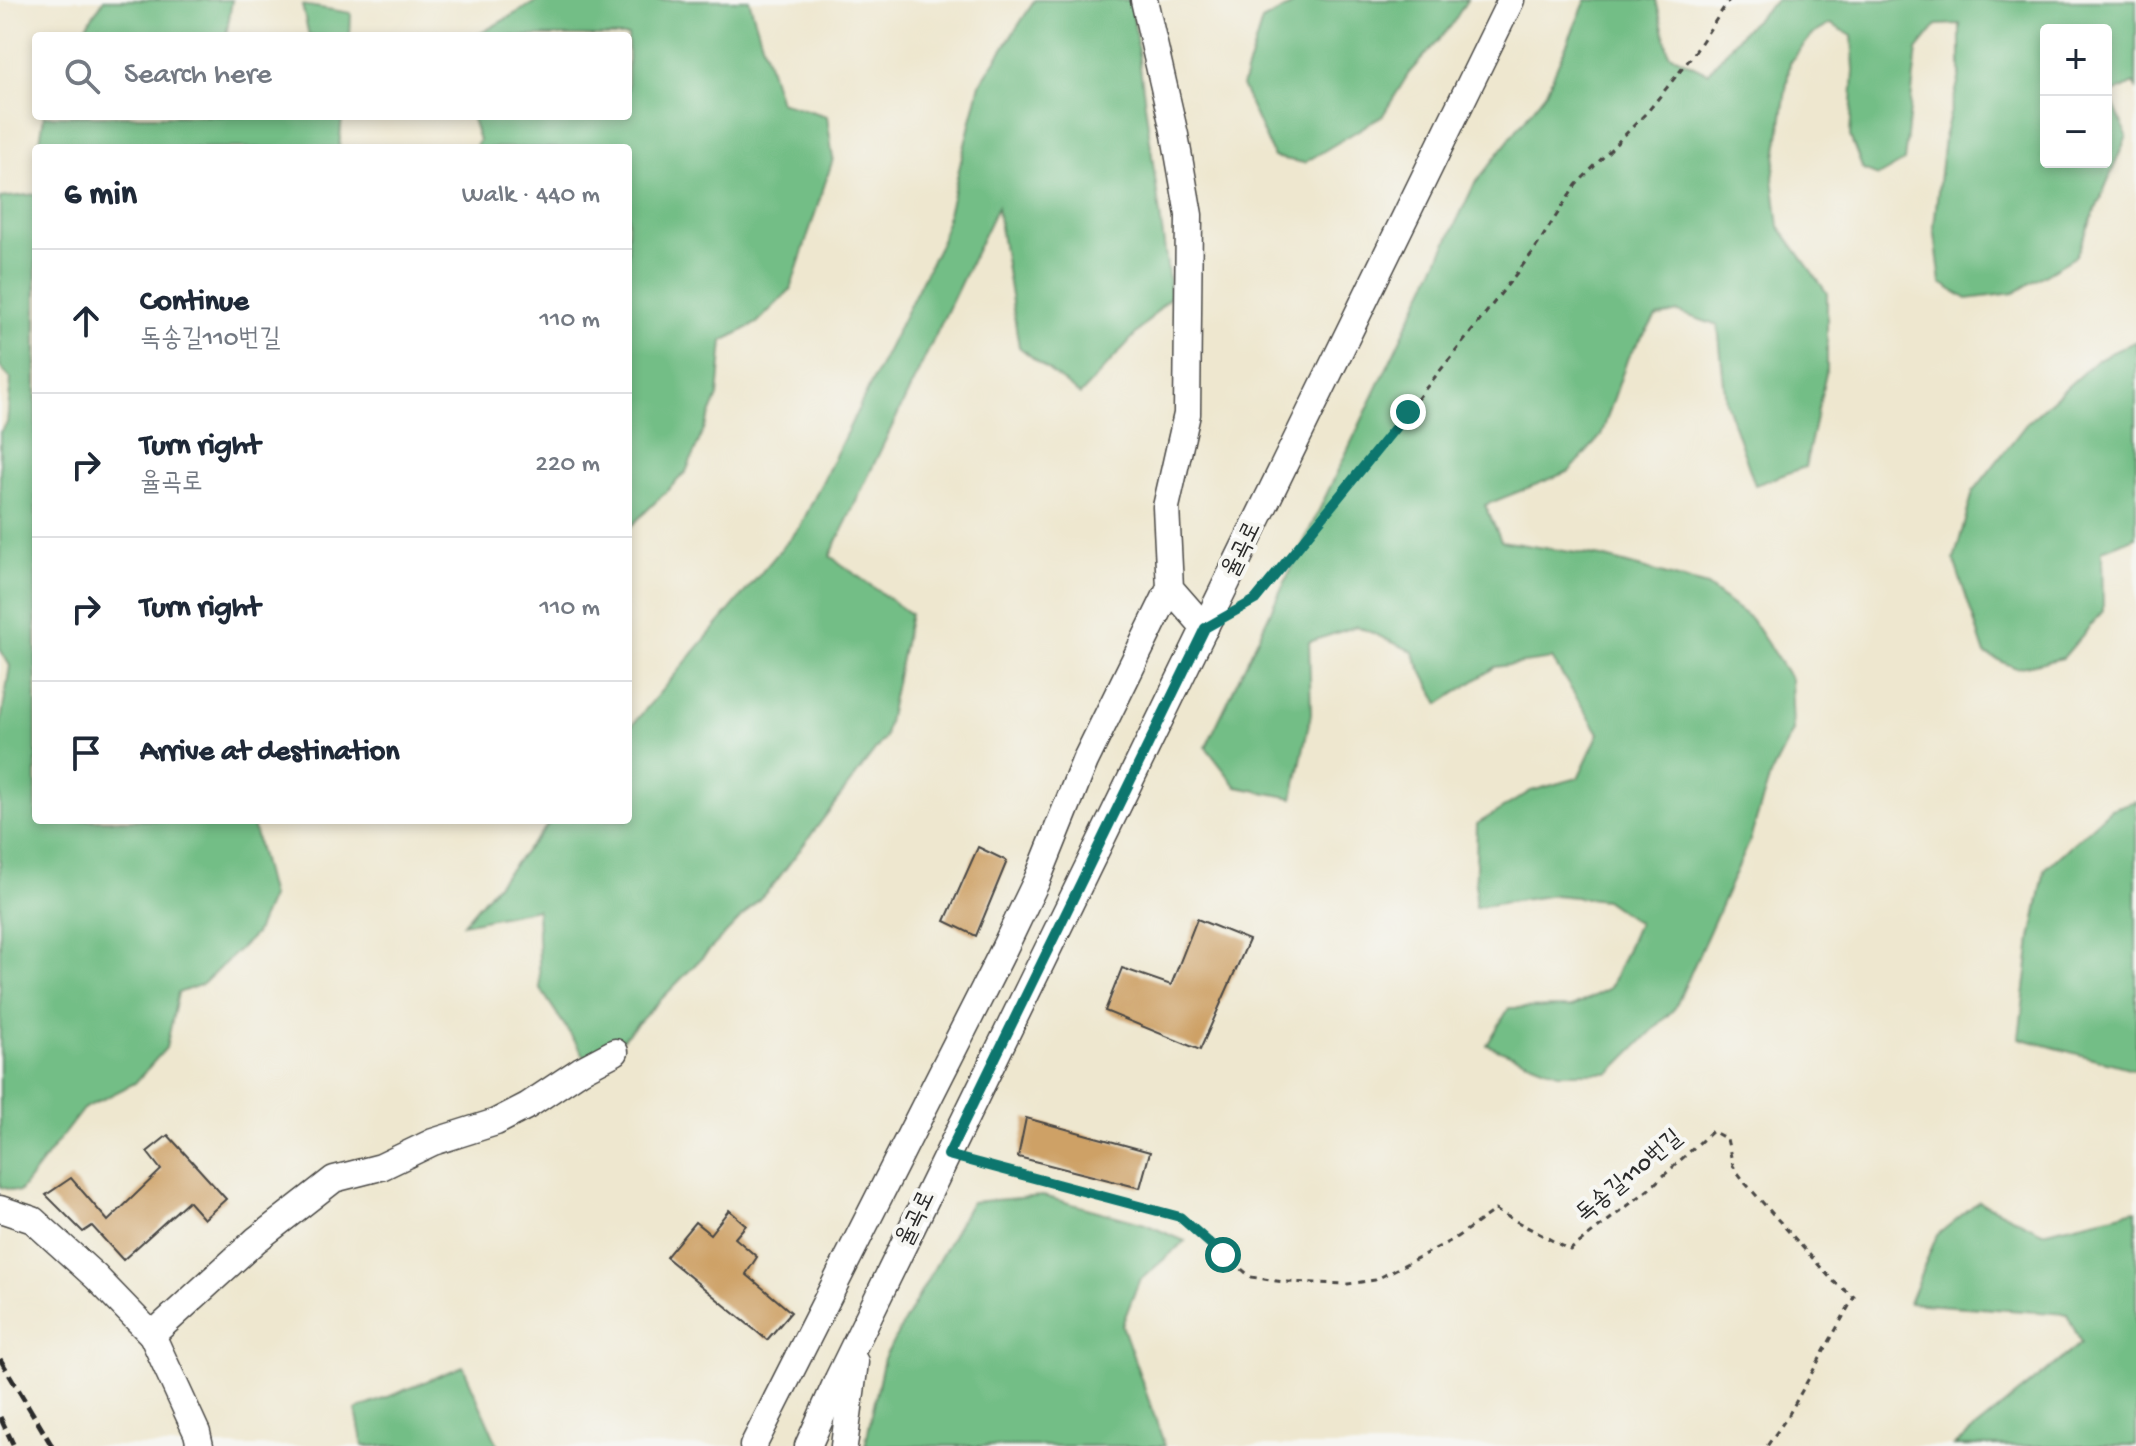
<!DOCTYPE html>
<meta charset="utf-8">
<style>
:root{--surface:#fff;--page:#f6f6f7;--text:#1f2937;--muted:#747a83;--line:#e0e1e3}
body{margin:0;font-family:"Gochi Hand","Poor Story",sans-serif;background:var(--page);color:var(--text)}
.controls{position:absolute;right:24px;top:24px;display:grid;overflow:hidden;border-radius:8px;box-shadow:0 4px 12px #0003}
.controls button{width:72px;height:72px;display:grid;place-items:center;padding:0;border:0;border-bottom:2px solid var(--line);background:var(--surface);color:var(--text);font:40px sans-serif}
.stop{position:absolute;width:24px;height:24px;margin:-18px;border:6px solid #0f766e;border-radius:50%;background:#fff}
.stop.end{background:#0f766e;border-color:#fff;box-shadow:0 2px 8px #0008}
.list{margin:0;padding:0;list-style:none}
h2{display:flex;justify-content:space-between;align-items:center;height:104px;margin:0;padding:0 32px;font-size:34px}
h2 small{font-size:26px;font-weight:400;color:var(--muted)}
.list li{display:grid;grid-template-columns:52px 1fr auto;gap:24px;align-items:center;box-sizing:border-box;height:144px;padding:0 32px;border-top:2px solid var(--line)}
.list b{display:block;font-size:30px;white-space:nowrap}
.list p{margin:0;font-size:26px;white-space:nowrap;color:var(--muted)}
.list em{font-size:26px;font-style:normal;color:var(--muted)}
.icon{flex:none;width:44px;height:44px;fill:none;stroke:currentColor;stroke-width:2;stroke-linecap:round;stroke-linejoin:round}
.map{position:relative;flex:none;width:2136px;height:1446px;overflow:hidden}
.search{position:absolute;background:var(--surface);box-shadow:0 4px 12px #0003;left:32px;top:32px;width:600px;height:88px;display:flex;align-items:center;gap:20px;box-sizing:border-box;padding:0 28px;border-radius:8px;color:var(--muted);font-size:30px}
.panel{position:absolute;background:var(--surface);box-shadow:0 4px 12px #0003;left:32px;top:144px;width:600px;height:680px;border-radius:8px}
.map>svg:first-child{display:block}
.forest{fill:#73be86;stroke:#4f7458;stroke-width:2;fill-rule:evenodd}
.building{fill:#cea166}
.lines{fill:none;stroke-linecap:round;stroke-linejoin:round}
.minor-casing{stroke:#484744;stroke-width:29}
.path{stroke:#484744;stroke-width:3;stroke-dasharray:6 6;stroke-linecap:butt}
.minor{stroke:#fff;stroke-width:26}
.rail{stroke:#2b2b2b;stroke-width:5;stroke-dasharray:12 6;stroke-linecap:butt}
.route{stroke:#0f766e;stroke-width:10}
.labels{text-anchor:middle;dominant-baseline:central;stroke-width:8;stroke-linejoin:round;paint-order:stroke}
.street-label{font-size:24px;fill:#2b2b2b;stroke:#f6f6f2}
</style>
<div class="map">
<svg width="2136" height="1446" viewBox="0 0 2136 1446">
<rect width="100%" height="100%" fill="#f6f6f2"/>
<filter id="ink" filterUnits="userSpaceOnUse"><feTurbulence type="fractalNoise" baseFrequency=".0125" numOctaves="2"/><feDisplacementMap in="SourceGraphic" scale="16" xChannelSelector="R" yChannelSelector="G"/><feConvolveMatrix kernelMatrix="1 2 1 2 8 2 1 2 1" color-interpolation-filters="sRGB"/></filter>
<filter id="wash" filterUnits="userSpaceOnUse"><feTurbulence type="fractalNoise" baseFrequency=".006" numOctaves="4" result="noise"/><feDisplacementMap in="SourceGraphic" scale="32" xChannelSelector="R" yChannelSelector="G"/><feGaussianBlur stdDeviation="1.8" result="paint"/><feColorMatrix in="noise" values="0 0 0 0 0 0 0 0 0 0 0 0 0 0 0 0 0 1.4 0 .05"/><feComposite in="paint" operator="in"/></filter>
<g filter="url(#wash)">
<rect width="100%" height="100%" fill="#eee7cf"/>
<!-- forest -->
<g class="forest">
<polygon points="104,0 232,0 226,36 79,36"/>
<polygon points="539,0 749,0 780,102 827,116 833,159 790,290 757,323 723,341 718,396 686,472 628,529 628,148 475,148 479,140 471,116 628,116 628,36 476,36"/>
<polygon points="1035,0 1131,0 1171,296 1080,395 1019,347 997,207 830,556 910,614 885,737 774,884 593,1069 540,988 537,909 463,924 552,820 628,820 628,730 800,527 941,242 980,84"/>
<polygon points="1295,0 1467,0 1451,26 1409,73 1383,115 1304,163 1274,157 1242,86 1262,21 1294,4"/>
<path d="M1586 0H1656L1669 54 1708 73 1744 30 1777 0H2136V88L2133 83 2110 95 2127 136 2076 256 2014 293 1967 299 1941 283 1934 226 1944 138 1960 75V24L1937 25 1917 50 1904 161 1878 176 1863 170 1850 136 1854 70 1852 36 1831 24 1812 35 1790 62 1773 178 1779 226 1827 293V369L1805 467 1755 485 1726 402 1718 326 1678 312 1656 317 1628 357 1601 436 1570 471 1485 505 1501 541 1602 557 1707 586 1751 619 1791 679 1793 731 1770 776 1749 843 1675 1008 1610 1073H1558L1487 1045 1509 1008 1572 1007 1610 988 1638 923 1605 900 1554 895 1475 907 1477 824 1531 791 1578 778 1599 733 1552 659 1495 667 1439 704 1412 651 1357 626 1309 642 1311 714 1293 798 1237 787 1206 747 1474 185 1546 92ZM2046 30H2106V162H2046Z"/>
<polygon points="302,5 351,13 350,36 309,36"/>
<polygon points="44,116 342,116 339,148 39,148"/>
<polygon points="36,194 36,820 252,820 271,897 255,934 203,984 178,993 166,1048 135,1083 83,1109 19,1192 0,1187 0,728 10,666 0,649 0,432 7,423 11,379 0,367 0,198"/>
<polygon points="2136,341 2136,537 2102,550 2103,611 2063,658 2016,668 1985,654 1954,560 1973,492 2027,423 2098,359"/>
<polygon points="2136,801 2136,1070 2019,1038 2031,939 2045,869 2111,809"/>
<polygon points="1043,1196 1145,1224 1185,1241 1139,1281 1122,1325 1165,1446 865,1446 884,1358 971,1202"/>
<polygon points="1979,1201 2042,1232 2136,1210 2136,1446 1954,1446 2081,1343 2067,1314 1909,1303 1937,1235"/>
<polygon points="463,1366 498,1446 363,1446 356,1410"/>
</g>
<g id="blocks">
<!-- building -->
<g class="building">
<polygon points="978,847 1007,861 976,936 945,921"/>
<polygon points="1197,919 1249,940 1200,1050 1105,1011 1122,968 1171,985"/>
<polygon points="1026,1118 1150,1152 1140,1188 1018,1157"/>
<polygon points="168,1135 226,1199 204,1219 188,1201 123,1260 92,1226 83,1232 46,1195 71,1178 108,1221 161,1170 147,1152"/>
<polygon points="729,1210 746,1225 735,1238 757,1257 746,1274 791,1312 767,1340 666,1257 695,1222 710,1234"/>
</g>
</g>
</g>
<g filter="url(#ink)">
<use href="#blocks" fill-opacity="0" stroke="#484744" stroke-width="2"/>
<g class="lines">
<defs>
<g id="minor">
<polyline points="1144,0 1175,135 1189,215 1187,414 1166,507 1170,588 1205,628"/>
<polyline points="0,1209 33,1220 96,1277 152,1335 197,1433 200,1446"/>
<polyline points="152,1335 256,1240 334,1179 381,1167 433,1142 496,1122 527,1106 581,1070 615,1052"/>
<polyline points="753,1446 1000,957 1037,880 1085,761 1170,588"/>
<polyline points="808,1446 838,1379 1511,0"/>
<polyline points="844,1446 855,1362"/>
</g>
</defs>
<!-- minor casing -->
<use href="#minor" class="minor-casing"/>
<!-- path -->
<g class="path">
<polyline points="1239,608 1255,600 1468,336 1533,252 1576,185 1649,110 1693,55 1729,0"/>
<polyline points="968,1161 1180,1217 1251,1277 1283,1282 1348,1284 1375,1280 1454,1239 1495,1210 1570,1250 1648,1190 1712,1131 1727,1139 1733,1166 1746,1184 1833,1281 1854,1297 1788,1416 1767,1446"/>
</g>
<!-- minor -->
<use href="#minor" class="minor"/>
<!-- rail -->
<g class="rail">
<polyline points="0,1359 52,1446"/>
<polyline points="0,1417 14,1446"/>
</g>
</g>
</g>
<g class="lines" filter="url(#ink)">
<!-- route -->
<polyline class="route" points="1223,1255 1180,1217 948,1155 1205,628 1255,600 1408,412"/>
</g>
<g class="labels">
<!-- street labels -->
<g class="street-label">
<text transform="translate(1243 550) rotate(-64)">율곡로</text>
<text transform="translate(1630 1177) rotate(-40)">독송길110번길</text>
<text transform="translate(917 1219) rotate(-64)">율곡로</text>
</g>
</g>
</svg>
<div class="controls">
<button>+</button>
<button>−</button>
</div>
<div class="stop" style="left:1223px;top:1255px"></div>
<div class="stop end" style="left:1408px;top:412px"></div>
<div class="search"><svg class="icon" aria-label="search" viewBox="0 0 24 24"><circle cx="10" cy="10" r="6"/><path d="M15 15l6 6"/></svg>Search here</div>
<section class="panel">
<h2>6 min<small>Walk · 440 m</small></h2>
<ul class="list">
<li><svg class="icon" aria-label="ahead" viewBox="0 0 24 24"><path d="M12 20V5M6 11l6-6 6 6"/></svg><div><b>Continue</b><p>독송길110번길</p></div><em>110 m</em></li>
<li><svg class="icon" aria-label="right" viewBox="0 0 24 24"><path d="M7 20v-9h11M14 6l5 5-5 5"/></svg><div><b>Turn right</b><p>율곡로</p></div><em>220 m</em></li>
<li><svg class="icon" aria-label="right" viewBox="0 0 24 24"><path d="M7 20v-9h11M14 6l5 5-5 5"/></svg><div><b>Turn right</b></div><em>110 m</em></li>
<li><svg class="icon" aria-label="arrive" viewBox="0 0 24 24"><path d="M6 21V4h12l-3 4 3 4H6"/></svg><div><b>Arrive at destination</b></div></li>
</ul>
</section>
</div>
